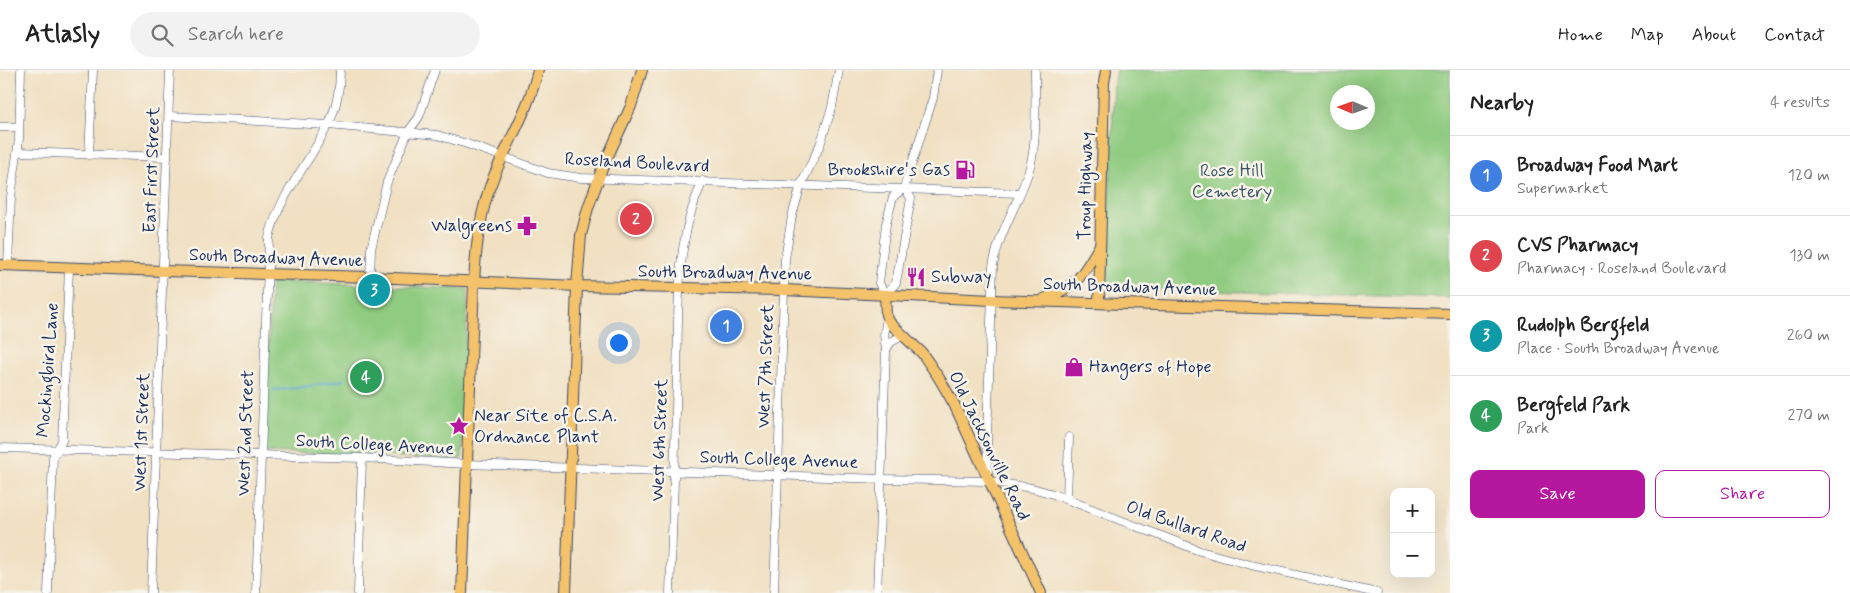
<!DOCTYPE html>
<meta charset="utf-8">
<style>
:root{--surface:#fff;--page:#f2f2f2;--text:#222;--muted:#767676;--line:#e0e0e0;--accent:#b5179e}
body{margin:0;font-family:Mynerve,sans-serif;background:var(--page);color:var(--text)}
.controls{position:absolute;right:15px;bottom:15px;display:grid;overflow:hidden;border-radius:10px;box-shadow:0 5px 20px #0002}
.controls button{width:45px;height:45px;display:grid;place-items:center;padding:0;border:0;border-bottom:1px solid var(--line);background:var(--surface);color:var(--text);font:25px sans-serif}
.compass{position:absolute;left:1330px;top:15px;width:45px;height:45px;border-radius:50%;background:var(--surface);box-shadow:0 5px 20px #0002;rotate:272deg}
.you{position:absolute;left:618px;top:272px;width:18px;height:18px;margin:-12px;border:4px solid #fff;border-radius:50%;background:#1a73e8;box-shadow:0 0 0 8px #1a73e833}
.badge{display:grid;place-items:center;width:32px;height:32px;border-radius:50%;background:var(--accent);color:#fff;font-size:16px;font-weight:700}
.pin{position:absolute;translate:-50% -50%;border:2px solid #fff;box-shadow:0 1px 5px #0006}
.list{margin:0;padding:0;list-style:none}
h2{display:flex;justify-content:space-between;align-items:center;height:65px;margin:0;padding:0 20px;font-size:21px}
h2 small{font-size:16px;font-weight:400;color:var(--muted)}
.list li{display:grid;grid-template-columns:32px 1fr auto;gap:15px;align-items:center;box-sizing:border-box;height:80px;padding:0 20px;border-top:1px solid var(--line)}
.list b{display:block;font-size:19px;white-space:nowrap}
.list p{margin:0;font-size:16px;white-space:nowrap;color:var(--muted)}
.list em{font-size:16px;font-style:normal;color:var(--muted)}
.actions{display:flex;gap:10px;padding:15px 20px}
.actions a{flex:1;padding:11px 0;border:1px solid var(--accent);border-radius:10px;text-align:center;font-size:18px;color:var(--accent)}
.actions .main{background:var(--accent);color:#fff}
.icon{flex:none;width:28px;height:28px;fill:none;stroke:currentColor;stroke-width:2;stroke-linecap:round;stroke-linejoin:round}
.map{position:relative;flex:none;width:1450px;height:523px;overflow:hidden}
header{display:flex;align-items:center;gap:30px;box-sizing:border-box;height:70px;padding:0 25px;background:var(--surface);border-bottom:1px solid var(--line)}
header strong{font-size:24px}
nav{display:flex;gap:28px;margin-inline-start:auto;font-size:18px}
.search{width:350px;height:45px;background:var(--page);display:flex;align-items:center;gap:12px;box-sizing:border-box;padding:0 18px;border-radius:28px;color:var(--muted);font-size:19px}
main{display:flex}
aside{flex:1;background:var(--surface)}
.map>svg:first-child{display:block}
.green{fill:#8fcb80;stroke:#557d6f;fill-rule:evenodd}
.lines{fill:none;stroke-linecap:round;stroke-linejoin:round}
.stream{stroke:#5da5d4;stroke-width:2}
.minor-casing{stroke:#3b4a6d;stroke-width:9}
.major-casing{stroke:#3b4a6d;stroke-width:12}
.minor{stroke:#fff;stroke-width:8}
.major{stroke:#f4c26a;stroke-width:10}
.labels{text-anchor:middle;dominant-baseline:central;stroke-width:5;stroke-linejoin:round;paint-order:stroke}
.street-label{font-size:18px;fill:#1b2f5e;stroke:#f7f3e8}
.poi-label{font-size:18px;fill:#1b2f5e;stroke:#f7f3e8;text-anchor:start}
.park-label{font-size:18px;fill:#385666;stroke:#f7f3e8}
</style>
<header>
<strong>Atlasly</strong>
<div class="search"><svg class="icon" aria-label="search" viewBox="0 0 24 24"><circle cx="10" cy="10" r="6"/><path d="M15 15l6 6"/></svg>Search here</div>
<nav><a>Home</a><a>Map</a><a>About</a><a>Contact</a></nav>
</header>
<main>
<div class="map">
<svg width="1450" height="523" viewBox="0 0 1450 523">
<rect width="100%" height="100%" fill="#f7f3e8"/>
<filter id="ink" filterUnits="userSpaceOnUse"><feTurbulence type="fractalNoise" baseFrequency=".02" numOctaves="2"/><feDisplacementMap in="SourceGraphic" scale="10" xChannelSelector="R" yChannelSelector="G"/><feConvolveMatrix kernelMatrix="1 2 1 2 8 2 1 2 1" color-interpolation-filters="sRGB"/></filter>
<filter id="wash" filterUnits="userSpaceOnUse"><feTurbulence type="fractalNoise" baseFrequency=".0096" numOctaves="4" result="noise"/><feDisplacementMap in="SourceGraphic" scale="20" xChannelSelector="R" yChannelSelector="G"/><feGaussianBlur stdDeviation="1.12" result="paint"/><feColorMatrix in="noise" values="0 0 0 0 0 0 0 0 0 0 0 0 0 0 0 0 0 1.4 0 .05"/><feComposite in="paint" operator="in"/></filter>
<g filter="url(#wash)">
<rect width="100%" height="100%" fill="#f1e0c2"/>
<!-- green -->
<g class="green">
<path d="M1116 0H1450V228L1106 218 1114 11ZM1368 22V52H1338V22Z"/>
<polygon points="271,211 468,219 462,389 264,382"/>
</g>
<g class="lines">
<!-- stream -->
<polyline class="stream" points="273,320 298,318 344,310"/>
</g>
</g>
<g filter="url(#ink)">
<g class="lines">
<defs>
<g id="minor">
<polyline points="169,46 328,55 437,65 467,74 548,103 581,108 1019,123"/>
<polyline points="0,57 19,57"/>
<polyline points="18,82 167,87"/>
<polyline points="89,85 93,0"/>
<polyline points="904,118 911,128 896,213 885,225 879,213 886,154 893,127 904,118 913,90 933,28 937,0"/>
<polyline points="8,195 11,127 19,69 21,0"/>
<polyline points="370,207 371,179 387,112 408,62 419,47 435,0"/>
<polyline points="886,280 891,272 903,265"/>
<polyline points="0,378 362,388 467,394 882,409 988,411 1032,418 1053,424 1200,481 1251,495 1377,523"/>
<path d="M988 404 987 366 993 196C999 161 1019 133 1029 100 1038 72 1035 29 1035 0"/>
<polyline points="1067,429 1069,367"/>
<polyline points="48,523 53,387 62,371 69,198"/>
<polyline points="151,523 170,0"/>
<path d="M256 523 269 168C278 129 303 101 322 66 325 60 329 55 331 49 337 34 340 16 340 0"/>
<polyline points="358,523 362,388"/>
<path d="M670 523C673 451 675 378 677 306 679 242 674 171 703 111"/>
<polyline points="774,523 785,189 792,146 801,115 820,75 832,37 839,0"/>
<polyline points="877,523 886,280 884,265 887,248"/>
</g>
<g id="major">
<polyline points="0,195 163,201 370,207 577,216 784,220 992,230 1450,244"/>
<polyline points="885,225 886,245 890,253 922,283 939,308 954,334 1041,523"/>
<path d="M1044 229C1079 215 1082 206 1100 175"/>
<polyline points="1099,232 1104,13 1106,0"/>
<path d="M462 523 474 212C476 176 480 140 494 106 509 70 529 39 538 0"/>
<polyline points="566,523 577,216 581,165 588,138 602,99 631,36 642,0"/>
</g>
</defs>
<!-- minor casing -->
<use href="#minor" class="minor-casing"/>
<!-- major casing -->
<use href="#major" class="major-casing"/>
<!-- minor -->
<use href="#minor" class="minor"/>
<!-- major -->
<use href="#major" class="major"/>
</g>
</g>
<!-- icons -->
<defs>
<symbol id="fuel-bare" viewBox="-9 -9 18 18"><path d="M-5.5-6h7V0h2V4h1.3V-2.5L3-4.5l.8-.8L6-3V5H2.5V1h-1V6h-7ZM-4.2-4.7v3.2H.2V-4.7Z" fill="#b5179e" stroke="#f7f3e8" stroke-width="2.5" paint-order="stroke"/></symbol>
<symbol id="pharmacy-bare" viewBox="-9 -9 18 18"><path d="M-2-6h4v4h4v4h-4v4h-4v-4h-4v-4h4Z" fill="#b5179e" stroke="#f7f3e8" stroke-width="2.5" paint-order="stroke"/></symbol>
<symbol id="restaurant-bare" viewBox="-9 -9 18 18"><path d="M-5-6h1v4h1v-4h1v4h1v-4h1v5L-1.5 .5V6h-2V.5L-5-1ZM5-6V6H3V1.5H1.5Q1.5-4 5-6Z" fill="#b5179e" stroke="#f7f3e8" stroke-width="2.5" paint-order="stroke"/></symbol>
<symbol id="shop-bare" viewBox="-9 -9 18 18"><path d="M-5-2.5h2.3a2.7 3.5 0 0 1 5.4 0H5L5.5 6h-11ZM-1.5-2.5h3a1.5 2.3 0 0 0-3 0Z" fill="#b5179e" stroke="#f7f3e8" stroke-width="2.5" paint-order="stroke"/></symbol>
<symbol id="sight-bare" viewBox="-9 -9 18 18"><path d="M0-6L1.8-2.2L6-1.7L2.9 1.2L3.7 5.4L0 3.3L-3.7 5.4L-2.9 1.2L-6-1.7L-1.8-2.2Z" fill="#b5179e" stroke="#f7f3e8" stroke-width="2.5" paint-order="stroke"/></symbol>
</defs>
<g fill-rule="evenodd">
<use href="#fuel-bare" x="951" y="86" width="28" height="28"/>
<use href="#pharmacy-bare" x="513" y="142" width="28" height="28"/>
<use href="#restaurant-bare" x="902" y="193" width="28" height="28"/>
<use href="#shop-bare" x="1060" y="283" width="28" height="28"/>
<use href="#sight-bare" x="445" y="342" width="28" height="28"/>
</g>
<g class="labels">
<!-- street labels -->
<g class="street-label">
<text transform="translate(637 93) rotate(3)">Roseland Boulevard</text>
<text transform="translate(152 100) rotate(-88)">East First Street</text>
<text transform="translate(1086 116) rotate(-89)">Troup Highway</text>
<text transform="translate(276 188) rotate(2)">South Broadway Avenue</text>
<text transform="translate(725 203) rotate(1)">South Broadway Avenue</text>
<text transform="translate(1130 217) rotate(2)">South Broadway Avenue</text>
<text transform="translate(766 296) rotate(-88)">West 7th Street</text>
<text transform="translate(48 300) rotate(-86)">Mockingbird Lane</text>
<text transform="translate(142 362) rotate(-88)">West 1st Street</text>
<text transform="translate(246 363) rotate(-88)">West 2nd Street</text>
<text transform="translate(660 370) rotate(-88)">West 6th Street</text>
<text transform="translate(375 375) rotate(3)">South College Avenue</text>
<text transform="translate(989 376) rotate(64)">Old Jacksonville Road</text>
<text transform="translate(779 390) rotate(2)">South College Avenue</text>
<text transform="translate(1186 457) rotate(19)">Old Bullard Road</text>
</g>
<!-- poi labels -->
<g class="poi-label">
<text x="950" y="100" text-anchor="end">Brookshire's Gas</text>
<text x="512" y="156" text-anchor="end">Walgreens</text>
<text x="931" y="207">Subway</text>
<text x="1089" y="297">Hangers of Hope</text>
<text x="474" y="346">Near Site of C.S.A.<tspan x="474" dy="21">Ordnance Plant</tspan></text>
</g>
<!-- park labels -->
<g class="park-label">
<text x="1232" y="101">Rose Hill<tspan x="1232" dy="21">Cemetery</tspan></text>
</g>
</g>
</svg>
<div class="controls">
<button>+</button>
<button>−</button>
</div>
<svg class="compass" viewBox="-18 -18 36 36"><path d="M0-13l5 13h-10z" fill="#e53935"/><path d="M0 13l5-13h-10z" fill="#767676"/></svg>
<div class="you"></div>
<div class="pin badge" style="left:726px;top:256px;background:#3f7fe0">1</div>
<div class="pin badge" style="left:636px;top:149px;background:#e0444e">2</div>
<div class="pin badge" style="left:374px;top:220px;background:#0f9aa8">3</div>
<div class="pin badge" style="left:366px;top:307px;background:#2e9e5b">4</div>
</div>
<aside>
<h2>Nearby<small>4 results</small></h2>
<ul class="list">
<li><span class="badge" style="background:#3f7fe0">1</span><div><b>Broadway Food Mart</b><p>Supermarket</p></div><em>120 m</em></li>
<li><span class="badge" style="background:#e0444e">2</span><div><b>CVS Pharmacy</b><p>Pharmacy · Roseland Boulevard</p></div><em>130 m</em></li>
<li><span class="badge" style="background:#0f9aa8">3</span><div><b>Rudolph Bergfeld</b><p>Place · South Broadway Avenue</p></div><em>260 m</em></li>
<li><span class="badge" style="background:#2e9e5b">4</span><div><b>Bergfeld Park</b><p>Park</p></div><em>270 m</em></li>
</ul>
<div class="actions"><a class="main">Save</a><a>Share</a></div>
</aside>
</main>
